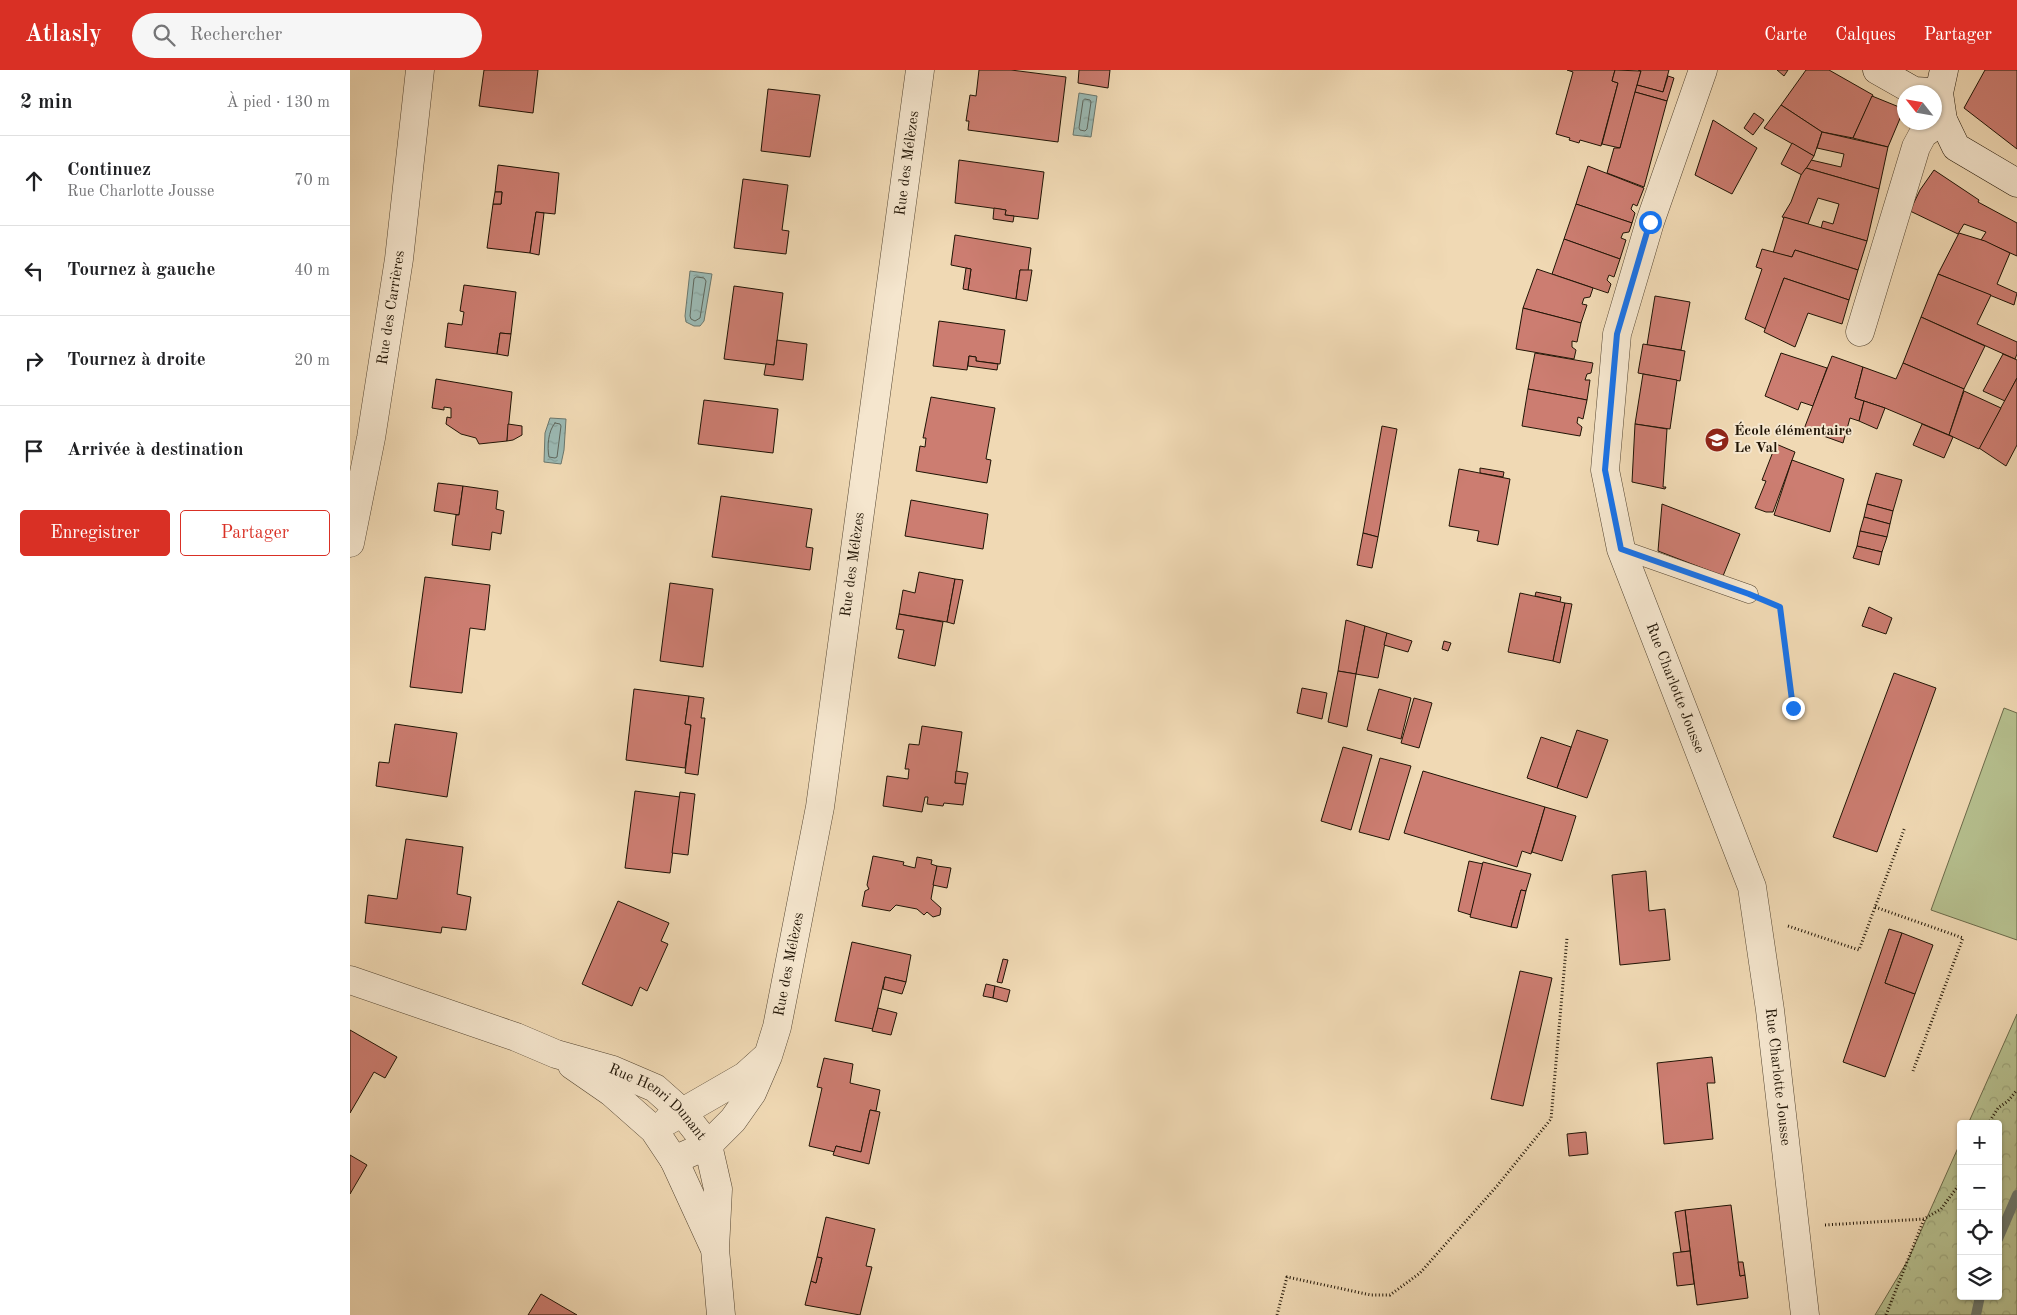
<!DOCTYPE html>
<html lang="fr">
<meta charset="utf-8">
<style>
:root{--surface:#fff;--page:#f6f6f6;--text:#202124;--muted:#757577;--line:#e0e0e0;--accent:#d93025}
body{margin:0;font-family:"Old Standard TT",serif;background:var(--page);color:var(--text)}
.controls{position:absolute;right:15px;bottom:15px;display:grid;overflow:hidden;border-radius:5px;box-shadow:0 1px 4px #0004}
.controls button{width:45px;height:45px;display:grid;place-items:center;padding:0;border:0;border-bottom:1px solid var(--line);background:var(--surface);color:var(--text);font:25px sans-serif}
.compass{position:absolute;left:1547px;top:15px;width:45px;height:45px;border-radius:50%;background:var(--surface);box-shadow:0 1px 4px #0004;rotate:301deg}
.stop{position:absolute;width:15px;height:15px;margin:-11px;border:4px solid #1a73e8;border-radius:50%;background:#fff}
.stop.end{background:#1a73e8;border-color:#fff;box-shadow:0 1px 5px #0008}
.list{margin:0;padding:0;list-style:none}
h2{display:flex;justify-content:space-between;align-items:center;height:65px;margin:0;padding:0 20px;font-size:21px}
h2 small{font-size:16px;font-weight:400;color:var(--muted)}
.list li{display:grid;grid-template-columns:32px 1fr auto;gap:15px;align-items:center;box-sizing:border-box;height:90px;padding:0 20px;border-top:1px solid var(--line)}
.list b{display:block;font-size:19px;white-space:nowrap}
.list p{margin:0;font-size:16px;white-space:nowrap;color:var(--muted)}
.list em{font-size:16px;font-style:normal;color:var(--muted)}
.actions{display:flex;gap:10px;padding:15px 20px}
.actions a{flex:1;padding:11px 0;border:1px solid var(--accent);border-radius:5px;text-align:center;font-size:18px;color:var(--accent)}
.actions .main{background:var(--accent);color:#fff}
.icon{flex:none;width:28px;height:28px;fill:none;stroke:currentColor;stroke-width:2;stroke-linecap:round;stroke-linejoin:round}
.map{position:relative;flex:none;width:1667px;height:1245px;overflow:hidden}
header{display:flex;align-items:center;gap:30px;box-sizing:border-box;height:70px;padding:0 25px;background:var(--accent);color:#fff}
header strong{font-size:24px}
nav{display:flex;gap:28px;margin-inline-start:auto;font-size:18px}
.search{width:350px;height:45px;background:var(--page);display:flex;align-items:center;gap:12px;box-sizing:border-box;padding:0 18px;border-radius:28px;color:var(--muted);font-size:19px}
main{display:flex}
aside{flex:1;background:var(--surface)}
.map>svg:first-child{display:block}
.grass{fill:#b6c08f;stroke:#6b6a4a}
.forest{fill:url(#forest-crowns);stroke:#6b6a4a}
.water{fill:url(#water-ripples);stroke:#6a776d}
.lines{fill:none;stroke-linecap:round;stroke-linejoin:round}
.shore{stroke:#5e665c;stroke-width:1}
.stream{stroke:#6a776d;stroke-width:10}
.building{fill:#cc7d71;stroke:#201405}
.lane-casing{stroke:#544531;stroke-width:19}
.street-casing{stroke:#544531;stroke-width:29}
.secondary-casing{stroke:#201405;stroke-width:29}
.path{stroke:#201405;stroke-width:3;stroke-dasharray:1 2.5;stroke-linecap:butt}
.lane{stroke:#f5e6ce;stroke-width:18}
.street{stroke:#f5e6ce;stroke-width:28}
.secondary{stroke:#f5e6ce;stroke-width:28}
.route{stroke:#1a73e8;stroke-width:6}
.labels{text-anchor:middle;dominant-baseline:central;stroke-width:4;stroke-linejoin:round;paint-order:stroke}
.street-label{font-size:15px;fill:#201405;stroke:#f5e6ce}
.poi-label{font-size:15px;font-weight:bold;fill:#201405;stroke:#f5e6ce;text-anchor:start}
</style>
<header>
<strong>Atlasly</strong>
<div class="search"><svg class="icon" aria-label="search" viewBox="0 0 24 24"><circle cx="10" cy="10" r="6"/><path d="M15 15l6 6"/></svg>Rechercher</div>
<nav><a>Carte</a><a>Calques</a><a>Partager</a></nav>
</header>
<main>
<aside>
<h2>2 min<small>À pied · 130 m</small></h2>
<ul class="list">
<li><svg class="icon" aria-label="ahead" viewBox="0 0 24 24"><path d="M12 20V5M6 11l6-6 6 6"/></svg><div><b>Continuez</b><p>Rue Charlotte Jousse</p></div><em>70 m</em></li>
<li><svg class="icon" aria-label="left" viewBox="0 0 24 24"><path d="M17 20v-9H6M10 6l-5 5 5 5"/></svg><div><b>Tournez à gauche</b></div><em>40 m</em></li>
<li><svg class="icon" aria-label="right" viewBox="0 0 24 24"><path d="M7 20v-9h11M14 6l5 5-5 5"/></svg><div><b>Tournez à droite</b></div><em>20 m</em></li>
<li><svg class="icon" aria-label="arrive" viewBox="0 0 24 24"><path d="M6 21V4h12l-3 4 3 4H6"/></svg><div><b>Arrivée à destination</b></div></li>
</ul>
<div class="actions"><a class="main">Enregistrer</a><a>Partager</a></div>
</aside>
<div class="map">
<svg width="1667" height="1245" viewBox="0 0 1667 1245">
<defs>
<pattern id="forest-crowns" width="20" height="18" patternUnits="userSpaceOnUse" patternTransform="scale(1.25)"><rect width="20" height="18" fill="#b6c08f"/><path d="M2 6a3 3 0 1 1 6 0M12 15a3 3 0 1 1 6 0" fill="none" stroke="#9ca47a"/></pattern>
<pattern id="water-ripples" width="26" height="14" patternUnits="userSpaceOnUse" patternTransform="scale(1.25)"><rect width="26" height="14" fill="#9bb9b3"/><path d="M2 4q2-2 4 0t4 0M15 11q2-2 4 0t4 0" fill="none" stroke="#859e98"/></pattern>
</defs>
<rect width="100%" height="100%" fill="#f0d9b4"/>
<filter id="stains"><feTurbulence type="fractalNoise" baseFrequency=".004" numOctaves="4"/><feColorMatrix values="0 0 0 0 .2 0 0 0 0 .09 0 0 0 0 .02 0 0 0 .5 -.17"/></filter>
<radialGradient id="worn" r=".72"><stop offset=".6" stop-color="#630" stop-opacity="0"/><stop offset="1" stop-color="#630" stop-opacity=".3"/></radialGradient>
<!-- grass -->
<polygon class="grass" points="1654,638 1667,643 1667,870 1581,840"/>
<!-- forest -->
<polygon class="forest" points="1667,944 1667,1245 1525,1245 1558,1190 1611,1071 1611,1226 1648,1226 1648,1054 1618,1054"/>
<!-- water -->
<g class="water">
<polygon points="729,23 747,26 741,67 723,65"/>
<polygon points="340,201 362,204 354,251 350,256 344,256 336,252 335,246"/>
<polygon points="200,348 216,349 214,380 211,394 194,392 195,363"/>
</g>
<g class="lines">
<!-- shore -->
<g class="shore">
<polygon points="735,29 740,30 741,32 737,59 735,61 730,60 729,58 733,31"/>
<polygon points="347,207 354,208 356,211 350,248 345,251 341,249 340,246 344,209"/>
<path d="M205 353 210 354 211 356 207 387 205 388 199 387C197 377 198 361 205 353Z"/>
</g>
<!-- stream -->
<g class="stream">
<polyline points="1648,1169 1667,1125"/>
<polyline points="1626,1245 1630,1226"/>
</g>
</g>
<!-- building -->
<g class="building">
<polygon points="134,0 188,0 183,43 129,36"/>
<polygon points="629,0 661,0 716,7 708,72 618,60 619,51 616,51 620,25 626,26"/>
<polygon points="729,0 760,0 758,18 728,13"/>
<polygon points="1217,0 1265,0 1262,11 1268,13 1251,76 1230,70 1229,73 1219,70 1220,68 1206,64 1223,2"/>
<polygon points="1265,0 1291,1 1270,78 1252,74 1268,13 1262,11"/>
<polygon points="1288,0 1319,0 1313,22 1287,15 1291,1"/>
<polygon points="1427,0 1438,0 1434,6"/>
<polygon points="1456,0 1479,0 1523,25 1503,68 1472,62 1431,35"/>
<polygon points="1635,0 1667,0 1667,79 1614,38"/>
<polygon points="1318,6 1324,8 1317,31 1285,22 1287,15 1313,22"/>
<polygon points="418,19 470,25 460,87 411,81"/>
<polygon points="1285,22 1317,31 1294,117 1257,103 1264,78 1270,78"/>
<polygon points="1522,26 1554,39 1538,77 1503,68"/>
<polygon points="1431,35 1472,62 1464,86 1414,58"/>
<polygon points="1404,43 1414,50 1403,65 1394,58"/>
<polygon points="1363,50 1407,78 1382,124 1345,105"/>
<polygon points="1472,62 1538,77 1529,119 1456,98 1461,90 1491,97 1494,84 1467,78"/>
<polygon points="1442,73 1464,86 1452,105 1431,94"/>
<polygon points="609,90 694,102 688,149 655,145 656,140 605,133"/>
<polygon points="148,95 209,103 205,144 186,142 180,183 137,178 143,134 151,134 152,122 145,122"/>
<polygon points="1238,96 1294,118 1287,136 1283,134 1281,139 1285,143 1282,153 1226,134"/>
<polygon points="1456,98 1529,119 1517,171 1471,158 1473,151 1483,154 1489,134 1468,128 1458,154 1432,147 1441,132 1451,105"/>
<polygon points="1584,100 1629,130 1628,132 1667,153 1667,186 1631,170 1636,162 1614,154 1608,164 1560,141 1570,120"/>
<polygon points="393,109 438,115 432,160 439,161 436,184 384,178"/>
<polygon points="145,122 152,122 151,134 143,134"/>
<polygon points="1226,134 1282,153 1279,162 1273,163 1271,168 1276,170 1270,189 1214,169"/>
<polygon points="644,138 656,140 655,145 664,146 663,152 643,149"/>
<polygon points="186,142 194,143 189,185 180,183"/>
<polygon points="1434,147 1517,171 1508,200 1445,180 1442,187 1423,183"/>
<polygon points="1609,163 1635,171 1660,183 1647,214 1667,223 1664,235 1588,204"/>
<polygon points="605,165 681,178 678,201 670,200 666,229 618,220 621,199 601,195"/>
<polygon points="1214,169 1270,189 1264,207 1259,205 1257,210 1261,214 1258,223 1202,204"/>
<polygon points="1412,179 1442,187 1445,180 1508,200 1499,230 1434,208 1416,259 1395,249 1412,199 1406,197"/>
<polygon points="616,198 621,199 618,220 613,219"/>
<polygon points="1187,199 1243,218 1240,227 1234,228 1232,234 1237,235 1231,253 1173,238"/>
<polygon points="670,200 682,200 677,231 666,229"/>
<polygon points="1588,204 1641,225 1627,254 1667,272 1667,284 1665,289 1571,247"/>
<polygon points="1434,208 1499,230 1492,254 1458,243 1445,277 1414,262"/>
<polygon points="114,215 166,222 161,264 150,263 147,284 95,277 98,253 112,255 114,242 110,241"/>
<polygon points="384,216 433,223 424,295 374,289"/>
<polygon points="1305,226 1340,232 1331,280 1297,275"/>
<polygon points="1173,238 1231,253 1227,272 1222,271 1222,277 1226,280 1224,289 1166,279"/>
<polygon points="1571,247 1635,276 1614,319 1553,293"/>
<polygon points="589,251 655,260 650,294 626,291 626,287 619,286 617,300 583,296"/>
<polygon points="150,263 161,264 158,286 147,284"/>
<polygon points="427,270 457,274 453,310 414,305 416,294 424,295"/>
<polygon points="1293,274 1335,281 1330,311 1288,303"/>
<polygon points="1185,283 1243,293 1241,303 1237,304 1235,310 1240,310 1237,330 1178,319"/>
<polygon points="1431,283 1477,298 1463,336 1451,332 1448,340 1415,326"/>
<polygon points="1653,284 1667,290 1667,308 1655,331 1633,321"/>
<polygon points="619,286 626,287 626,291 648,294 647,300 618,296"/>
<polygon points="1482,286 1513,297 1505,328 1514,331 1509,351 1500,348 1493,373 1454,359"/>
<polygon points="1553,293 1614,319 1599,365 1535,338 1505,328 1513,297 1546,309"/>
<polygon points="1293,304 1327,310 1320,359 1285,354"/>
<polygon points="1667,308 1667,375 1656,396 1629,378"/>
<polygon points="86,309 162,322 157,371 129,374 126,368 111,364 96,354 97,347 101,348 101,338 94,337 94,340 82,338"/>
<polygon points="1178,319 1237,330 1233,349 1228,347 1227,353 1232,357 1230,366 1172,356"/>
<polygon points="1614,321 1651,338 1629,379 1599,365"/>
<polygon points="581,327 645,338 636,389 641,390 637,413 566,401 570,376 575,377 576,368 573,368"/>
<polygon points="354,330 428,339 423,383 348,374"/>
<polygon points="1514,331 1535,338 1527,359 1509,351"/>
<polygon points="158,354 172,356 172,365 163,370 157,371"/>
<polygon points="1285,354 1317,359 1313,417 1316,417 1315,419 1282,412"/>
<polygon points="1572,354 1603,367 1594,388 1563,375"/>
<polygon points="1032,356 1047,359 1028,467 1013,463"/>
<polygon points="1426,374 1445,382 1423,442 1416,442 1405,438 1416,411 1412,410"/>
<polygon points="1442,390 1494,409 1480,462 1424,445"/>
<polygon points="1130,398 1154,402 1153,407 1130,403"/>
<polygon points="1109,399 1160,409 1148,475 1127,471 1129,461 1099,456"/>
<polygon points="1526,403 1552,410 1543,441 1517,434"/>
<polygon points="88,413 113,416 109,445 84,441"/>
<polygon points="113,416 148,421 146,439 154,441 151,464 142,462 140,480 102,475 106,445 109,445"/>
<polygon points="371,426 462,439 456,477 463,478 460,500 362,487"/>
<polygon points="561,430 638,444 633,479 555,466"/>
<polygon points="1312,434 1390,464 1373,506 1308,481"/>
<polygon points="1517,434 1543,441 1540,454 1514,447"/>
<polygon points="1514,447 1540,454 1537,467 1510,461"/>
<polygon points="1510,461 1537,467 1532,482 1507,476"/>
<polygon points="1013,463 1028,467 1022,498 1007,495"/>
<polygon points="1507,476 1532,482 1529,495 1503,488"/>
<polygon points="569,502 605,509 597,552 549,544 553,520 565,523"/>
<polygon points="75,507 140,515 135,560 120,558 112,623 60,617"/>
<polygon points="605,509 613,510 604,554 597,552"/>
<polygon points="320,513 363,519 353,597 310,591"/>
<polygon points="1186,522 1211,527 1210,532 1185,526"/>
<polygon points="1170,523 1215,533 1203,591 1158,582"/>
<polygon points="1215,533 1222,534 1210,593 1203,591"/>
<polygon points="1519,537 1542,548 1536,564 1512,556"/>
<polygon points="549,544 593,552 585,596 548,588 554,560 546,559"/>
<polygon points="996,550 1015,556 1006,604 988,601"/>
<polygon points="1015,556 1037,563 1028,608 1006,604"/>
<polygon points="1037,563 1062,571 1058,582 1034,575"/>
<polygon points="1094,571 1101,573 1098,581 1092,579"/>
<polygon points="988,601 1006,604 997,657 978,652"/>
<polygon points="1544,603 1586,618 1527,782 1483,767"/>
<polygon points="952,618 977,623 972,649 947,643"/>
<polygon points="284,619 339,626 335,654 341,655 335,698 276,690"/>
<polygon points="1029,619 1061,628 1051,669 1017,660"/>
<polygon points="339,626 354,628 351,648 355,648 348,705 335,703 341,655 335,654"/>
<polygon points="1064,628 1082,633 1069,678 1051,673"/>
<polygon points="45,654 107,663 97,727 26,716 29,692 39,693"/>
<polygon points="572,656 612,662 605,713 616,714 613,735 594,733 593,736 577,734 578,727 575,727 572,742 533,736 537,706 558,709 559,699 555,699 559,674 569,675"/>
<polygon points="1227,660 1258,670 1237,728 1207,718"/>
<polygon points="1191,667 1221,677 1207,718 1177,708"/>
<polygon points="993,677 1022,685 1001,760 971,751"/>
<polygon points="1030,688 1061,696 1039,770 1009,762"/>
<polygon points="606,701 618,703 616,714 605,713"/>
<polygon points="1073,701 1195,737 1181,784 1172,781 1167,797 1054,763"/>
<polygon points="285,721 330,727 320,803 275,798"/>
<polygon points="330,722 345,724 338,785 322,783"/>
<polygon points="1195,737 1226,746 1212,791 1182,782"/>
<polygon points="56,769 113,777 107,824 121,827 116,860 92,857 91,863 15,853 18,825 47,829"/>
<polygon points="523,786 554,792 553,795 565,798 567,787 582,790 581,794 587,796 581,829 591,838 590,845 583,847 577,842 574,845 567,839 546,835 540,841 512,836 515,821 519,819 517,815"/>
<polygon points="1119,791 1133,794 1121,845 1108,841"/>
<polygon points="1133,792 1181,804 1176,821 1171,820 1161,857 1120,847"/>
<polygon points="587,796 601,798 597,818 583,815"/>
<polygon points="1296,801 1299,841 1315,839 1320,890 1270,895 1262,805"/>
<polygon points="1171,820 1176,821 1167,858 1161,857"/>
<polygon points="268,831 319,853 311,871 318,874 297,921 290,917 282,936 232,914"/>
<polygon points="1539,859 1552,863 1535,913 1565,924 1535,1007 1493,992"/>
<polygon points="1552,863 1583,875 1565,924 1535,913"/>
<polygon points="502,872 561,885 556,912 535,907 523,959 485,951"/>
<polygon points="653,889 658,890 652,913 647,912"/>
<polygon points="1170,901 1202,908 1173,1036 1141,1029"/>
<polygon points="535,907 556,912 552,924 533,919"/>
<polygon points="636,914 645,916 643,928 633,926"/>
<polygon points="645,916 660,920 657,932 643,928"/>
<polygon points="528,938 547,943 541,965 522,961"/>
<polygon points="0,960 47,987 35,1008 24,1002 0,1043"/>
<polygon points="1362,987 1365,1013 1357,1013 1363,1069 1314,1074 1307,993"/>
<polygon points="474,988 503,994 500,1013 530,1020 526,1041 520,1040 511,1082 486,1076 485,1082 459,1076 472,1018 467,1017"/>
<polygon points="520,1040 530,1042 519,1094 483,1085 486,1076 511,1082"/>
<polygon points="1236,1062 1238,1084 1219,1086 1217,1064"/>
<polygon points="0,1085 17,1095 0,1124"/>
<polygon points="1381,1135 1390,1206 1395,1205 1398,1228 1347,1235 1335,1140"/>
<polygon points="1335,1140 1340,1181 1331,1182 1325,1142"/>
<polygon points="476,1147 525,1159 516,1196 522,1197 510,1245 455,1235 461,1211 466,1213 472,1188 467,1187"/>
<polygon points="1340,1181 1344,1214 1327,1216 1323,1183"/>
<polygon points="467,1187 472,1188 466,1213 461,1211"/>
<polygon points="1388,1192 1393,1192 1395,1205 1390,1206"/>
<polygon points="191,1224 227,1245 178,1245"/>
</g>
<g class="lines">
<defs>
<polyline id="lane" points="1271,479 1399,524"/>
<g id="street">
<path id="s1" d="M1353 0 1300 152 1267 264 1255 400 1271 479 1402 817 1420 940 1455 1245"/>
<polyline points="1510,262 1566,77 1573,64 1593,50"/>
<path id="s2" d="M0 473 21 368 49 189 70 0"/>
<path id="s3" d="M0 910 166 967 206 984 263 1000 305 1018 332 1042 358 1075 368 1119 365 1179 371 1245"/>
<polyline points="222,995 261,1022 304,1060 324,1090 363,1175"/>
<polyline points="317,1051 395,1006 415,988"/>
<path id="s4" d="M324 1090 358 1075 383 1050 402 1023 418 986 427 957 470 737 570 0"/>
</g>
<g id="secondary">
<polyline points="1527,0 1564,21 1583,22"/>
<polyline points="1594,0 1589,23 1593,50 1606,77 1667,113"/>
</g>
</defs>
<!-- lane casing -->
<use href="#lane" class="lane-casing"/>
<!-- street casing -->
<use href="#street" class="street-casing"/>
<!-- secondary casing -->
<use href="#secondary" class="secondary-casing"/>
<!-- path -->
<g class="path">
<polyline points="1423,534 1430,537 1443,638"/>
<polyline points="1525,837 1613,868 1563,1001"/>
<polyline points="1438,856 1509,880 1555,757"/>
<polyline points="1638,1054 1648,1038 1658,1031 1667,1020"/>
<polyline points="1475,1155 1574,1149 1591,1139 1611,1112"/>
<polyline points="927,1245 937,1207 1021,1225 1040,1225 1070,1203 1147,1116 1201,1049 1217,868"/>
<polyline points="1536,1245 1574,1149"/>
</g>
<!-- lane -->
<use href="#lane" class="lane"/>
<!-- street -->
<use href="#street" class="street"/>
<!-- secondary -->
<use href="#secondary" class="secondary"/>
</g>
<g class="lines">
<!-- route -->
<polyline class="route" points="1300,152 1267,264 1255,400 1271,479 1399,524 1430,537 1443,638"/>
</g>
<!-- icons -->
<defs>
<symbol id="school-disc" viewBox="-11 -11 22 22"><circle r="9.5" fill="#8f2418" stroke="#f5e6ce"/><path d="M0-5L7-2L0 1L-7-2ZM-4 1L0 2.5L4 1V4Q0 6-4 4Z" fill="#fff"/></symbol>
</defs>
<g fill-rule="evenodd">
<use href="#school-disc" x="1353" y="356" width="28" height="28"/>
</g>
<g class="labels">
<!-- street labels -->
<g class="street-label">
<text stroke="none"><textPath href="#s4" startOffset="1050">Rue des Mélèzes</textPath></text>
<text stroke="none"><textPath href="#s2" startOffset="239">Rue des Carrières</textPath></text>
<text stroke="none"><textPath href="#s4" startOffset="645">Rue des Mélèzes</textPath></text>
<text stroke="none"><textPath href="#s1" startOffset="644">Rue Charlotte Jousse</textPath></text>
<text stroke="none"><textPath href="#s4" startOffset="240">Rue des Mélèzes</textPath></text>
<text stroke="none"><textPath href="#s1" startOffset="1049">Rue Charlotte Jousse</textPath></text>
<text stroke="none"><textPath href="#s3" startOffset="334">Rue Henri Dunant</textPath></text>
</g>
<!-- poi labels -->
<g class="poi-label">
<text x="1384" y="361">École élémentaire<tspan x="1384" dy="17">Le Val</tspan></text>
</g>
</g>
<rect width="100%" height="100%" filter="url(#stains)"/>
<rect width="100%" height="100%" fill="url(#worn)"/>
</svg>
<div class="controls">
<button>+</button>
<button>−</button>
<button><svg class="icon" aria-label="locate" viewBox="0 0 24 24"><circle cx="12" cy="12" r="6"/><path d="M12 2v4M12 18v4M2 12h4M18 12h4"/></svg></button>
<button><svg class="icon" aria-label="layers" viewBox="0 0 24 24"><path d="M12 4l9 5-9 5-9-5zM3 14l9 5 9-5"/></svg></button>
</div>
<svg class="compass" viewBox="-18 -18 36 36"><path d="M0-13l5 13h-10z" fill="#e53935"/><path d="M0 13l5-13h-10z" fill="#757577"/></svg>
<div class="stop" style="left:1300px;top:152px"></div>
<div class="stop end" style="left:1443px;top:638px"></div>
</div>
</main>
